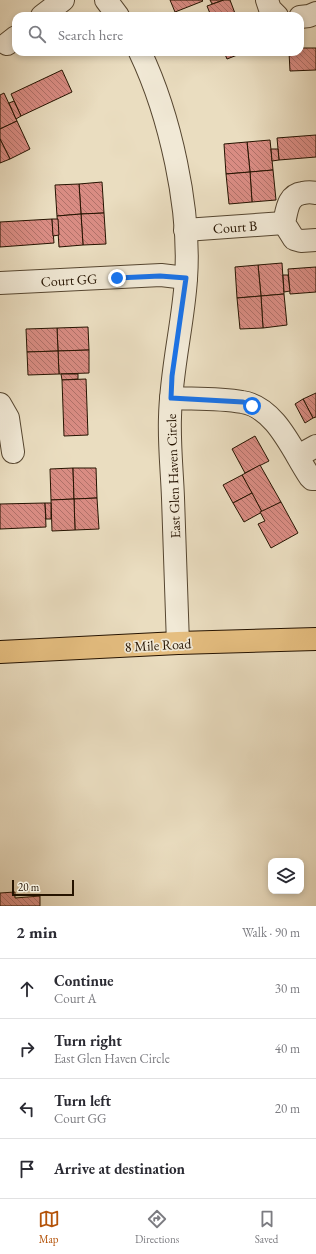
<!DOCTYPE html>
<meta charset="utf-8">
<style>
:root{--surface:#fff;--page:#f2f2f3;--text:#2b2b33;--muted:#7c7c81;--line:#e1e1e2;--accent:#b45309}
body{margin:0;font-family:"EB Garamond",serif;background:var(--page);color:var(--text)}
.controls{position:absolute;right:12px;bottom:12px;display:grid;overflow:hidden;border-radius:8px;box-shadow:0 2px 6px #0003}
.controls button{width:36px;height:36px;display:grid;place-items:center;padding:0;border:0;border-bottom:1px solid var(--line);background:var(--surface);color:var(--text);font:20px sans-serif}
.scale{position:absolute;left:12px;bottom:10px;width:62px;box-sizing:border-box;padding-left:4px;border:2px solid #251300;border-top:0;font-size:11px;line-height:14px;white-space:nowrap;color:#251300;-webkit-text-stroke:3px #f1e9d6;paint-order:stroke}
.stop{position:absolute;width:12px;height:12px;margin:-9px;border:3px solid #1a73e8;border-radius:50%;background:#fff}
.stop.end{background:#1a73e8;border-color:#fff;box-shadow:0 1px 4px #0008}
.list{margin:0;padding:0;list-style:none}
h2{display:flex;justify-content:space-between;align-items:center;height:52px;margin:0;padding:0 16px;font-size:17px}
h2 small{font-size:13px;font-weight:400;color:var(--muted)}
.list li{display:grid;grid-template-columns:26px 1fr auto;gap:12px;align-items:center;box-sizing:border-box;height:60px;padding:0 16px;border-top:1px solid var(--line)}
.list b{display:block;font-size:15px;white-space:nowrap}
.list p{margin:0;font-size:13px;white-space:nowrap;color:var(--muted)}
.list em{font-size:13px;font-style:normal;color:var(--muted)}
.icon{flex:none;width:22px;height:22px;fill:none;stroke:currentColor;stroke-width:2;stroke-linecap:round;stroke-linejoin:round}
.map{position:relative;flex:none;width:316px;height:906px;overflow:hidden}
.search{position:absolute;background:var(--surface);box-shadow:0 2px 6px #0003;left:12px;right:12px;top:12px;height:44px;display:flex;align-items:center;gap:10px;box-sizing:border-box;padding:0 14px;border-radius:12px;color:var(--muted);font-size:15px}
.sheet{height:292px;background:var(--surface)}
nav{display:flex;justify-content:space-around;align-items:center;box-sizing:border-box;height:56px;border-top:1px solid var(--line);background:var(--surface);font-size:11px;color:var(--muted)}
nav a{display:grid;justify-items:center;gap:2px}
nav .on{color:var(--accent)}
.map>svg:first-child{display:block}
.building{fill:url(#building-back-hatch);stroke:#251300}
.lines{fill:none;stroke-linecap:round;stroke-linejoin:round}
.minor-casing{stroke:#564630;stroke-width:24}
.major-casing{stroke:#251300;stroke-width:24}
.minor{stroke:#f1e9d6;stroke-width:22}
.major{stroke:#e5be80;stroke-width:22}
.route{stroke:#1a73e8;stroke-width:5}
.labels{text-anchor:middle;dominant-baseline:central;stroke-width:3.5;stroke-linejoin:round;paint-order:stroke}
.street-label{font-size:14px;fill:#251300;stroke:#f1e9d6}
</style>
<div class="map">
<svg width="316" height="906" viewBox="0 0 316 906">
<defs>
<pattern id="building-back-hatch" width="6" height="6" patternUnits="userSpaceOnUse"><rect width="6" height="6" fill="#d98c83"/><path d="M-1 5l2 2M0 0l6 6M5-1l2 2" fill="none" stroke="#b07169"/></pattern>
</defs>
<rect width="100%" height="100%" fill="#eaddc0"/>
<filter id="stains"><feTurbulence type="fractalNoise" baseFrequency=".005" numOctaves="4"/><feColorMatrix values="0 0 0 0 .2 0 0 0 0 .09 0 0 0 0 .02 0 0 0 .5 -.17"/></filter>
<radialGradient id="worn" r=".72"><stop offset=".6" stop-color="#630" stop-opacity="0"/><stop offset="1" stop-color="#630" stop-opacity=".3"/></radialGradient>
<!-- building -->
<g class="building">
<polygon points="170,0 202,0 203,1 175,12"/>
<polygon points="210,0 224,0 212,4"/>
<polygon points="224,0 230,0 236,16 211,16 207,6"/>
<polygon points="300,48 316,48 316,70 290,71 289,52 300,52"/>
<polygon points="224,52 245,52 227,59"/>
<polygon points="62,70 72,92 21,116 11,94"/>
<polygon points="4,93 17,121 0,129 0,95"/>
<polygon points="14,101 21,116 16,119 9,103"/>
<polygon points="17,121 30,149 10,159 0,139 0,129"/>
<polygon points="316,135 316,157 279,160 277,138"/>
<polygon points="0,139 10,159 0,163"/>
<polygon points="270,140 273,170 250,172 247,142"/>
<polygon points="247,142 250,172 226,174 224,144"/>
<polygon points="271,149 278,149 279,160 272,161"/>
<polygon points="273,170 276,200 252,202 250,172"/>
<polygon points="250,172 252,202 229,204 226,174"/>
<polygon points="102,182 104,213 81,214 79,184"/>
<polygon points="79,184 81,214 57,216 55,185"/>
<polygon points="104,213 106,244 83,245 81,214"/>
<polygon points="81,214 83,245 59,247 57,216"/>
<polygon points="52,219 54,243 0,247 0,222"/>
<polygon points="52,219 58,219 59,235 53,236"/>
<polygon points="282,263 284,294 261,296 258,265"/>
<polygon points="258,265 261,296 237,298 235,267"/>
<polygon points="316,267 316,292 290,294 288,269"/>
<polygon points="283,275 288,275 290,291 284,292"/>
<polygon points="284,294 287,325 263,328 261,296"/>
<polygon points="261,296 263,328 240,329 237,298"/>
<polygon points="88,327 89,350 58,351 57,328"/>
<polygon points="57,328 58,351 27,352 26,329"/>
<polygon points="89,350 89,373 59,374 58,351"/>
<polygon points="58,351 59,374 28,375 27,352"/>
<polygon points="61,374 78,374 78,379 62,380"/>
<polygon points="86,379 88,435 64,436 62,380"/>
<polygon points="316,393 316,417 313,418 303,399"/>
<polygon points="303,399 313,418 305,423 295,404"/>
<polygon points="255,436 269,461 245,473 232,449"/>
<polygon points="260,465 281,502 262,512 242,475"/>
<polygon points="73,468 74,499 51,500 50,469"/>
<polygon points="73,468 96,468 97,498 74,499"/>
<polygon points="242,475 252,493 233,503 223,485"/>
<polygon points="252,493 262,512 244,522 233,503"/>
<polygon points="97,498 99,529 75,530 74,499"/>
<polygon points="74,499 75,530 52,531 51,500"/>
<polygon points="281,502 298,533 271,548 258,524 265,521 260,512"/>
<polygon points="45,503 46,527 0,529 0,504"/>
<polygon points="45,503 51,503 51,519 46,519"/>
<polygon points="15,892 15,898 40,896 40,906 0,906 0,893"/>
</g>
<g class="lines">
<defs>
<g id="minor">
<polyline points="106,0 118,16"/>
<polyline points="267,0 270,9 277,16"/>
<polyline points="42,16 63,0"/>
<polyline points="300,17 309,16 316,13"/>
<polyline points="7,44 16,37"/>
<path d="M140 52C170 115 191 209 186 279 183 325 171 370 170 417 169 444 172 471 173 498 175 547 176 595 178 643"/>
<path d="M316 193C312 192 307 192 303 193 287 195 287 211 284 223L294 239 301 241 316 240"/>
<polyline points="185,230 284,223"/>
<polyline points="0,283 161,275 186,278"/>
<path d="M171 398C194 399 219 398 242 402 276 407 293 452 310 477L312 479H316"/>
<polyline points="0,404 8,418 13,452"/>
<polyline points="298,456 316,446"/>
</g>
<polyline id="major" points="0,652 178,643 316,639"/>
</defs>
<!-- minor casing -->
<use href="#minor" class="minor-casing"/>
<!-- major casing -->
<use href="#major" class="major-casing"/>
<!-- minor -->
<use href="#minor" class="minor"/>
<!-- major -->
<use href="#major" class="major"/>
</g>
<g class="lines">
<!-- route -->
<polyline class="route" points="117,278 160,276 186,278 172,376 171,398 243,402 252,406"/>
</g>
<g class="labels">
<!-- street labels -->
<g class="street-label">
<text transform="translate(235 227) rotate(-4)">Court B</text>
<text transform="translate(69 280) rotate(-3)">Court GG</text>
<text transform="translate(173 476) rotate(-92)">East Glen Haven Circle</text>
<text transform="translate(158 645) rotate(-3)">8 Mile Road</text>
</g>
</g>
<rect width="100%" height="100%" filter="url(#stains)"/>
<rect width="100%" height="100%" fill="url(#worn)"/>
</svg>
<div class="controls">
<button><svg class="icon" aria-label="layers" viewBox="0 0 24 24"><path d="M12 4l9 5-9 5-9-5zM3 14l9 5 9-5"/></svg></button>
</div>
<div class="scale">20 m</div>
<div class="stop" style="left:252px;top:406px"></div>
<div class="stop end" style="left:117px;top:278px"></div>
<div class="search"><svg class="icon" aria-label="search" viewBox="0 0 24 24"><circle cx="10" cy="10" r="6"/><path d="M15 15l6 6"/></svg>Search here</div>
</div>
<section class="sheet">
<h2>2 min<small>Walk · 90 m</small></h2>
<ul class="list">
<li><svg class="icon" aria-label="ahead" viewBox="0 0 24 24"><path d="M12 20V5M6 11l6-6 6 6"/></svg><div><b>Continue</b><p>Court A</p></div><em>30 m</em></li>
<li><svg class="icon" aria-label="right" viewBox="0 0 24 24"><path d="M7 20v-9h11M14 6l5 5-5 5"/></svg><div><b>Turn right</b><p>East Glen Haven Circle</p></div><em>40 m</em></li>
<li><svg class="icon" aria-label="left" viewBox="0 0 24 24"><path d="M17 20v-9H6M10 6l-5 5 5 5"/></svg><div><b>Turn left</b><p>Court GG</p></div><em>20 m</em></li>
<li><svg class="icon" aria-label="arrive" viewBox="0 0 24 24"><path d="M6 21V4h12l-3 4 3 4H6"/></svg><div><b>Arrive at destination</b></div></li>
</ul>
</section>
<nav>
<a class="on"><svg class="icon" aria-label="map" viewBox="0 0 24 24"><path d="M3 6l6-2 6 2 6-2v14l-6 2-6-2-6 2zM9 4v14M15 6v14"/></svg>Map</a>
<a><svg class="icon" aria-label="directions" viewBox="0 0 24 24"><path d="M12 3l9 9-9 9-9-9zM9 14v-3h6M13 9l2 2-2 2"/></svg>Directions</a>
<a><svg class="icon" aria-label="saved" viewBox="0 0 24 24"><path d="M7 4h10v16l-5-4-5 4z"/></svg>Saved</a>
</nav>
